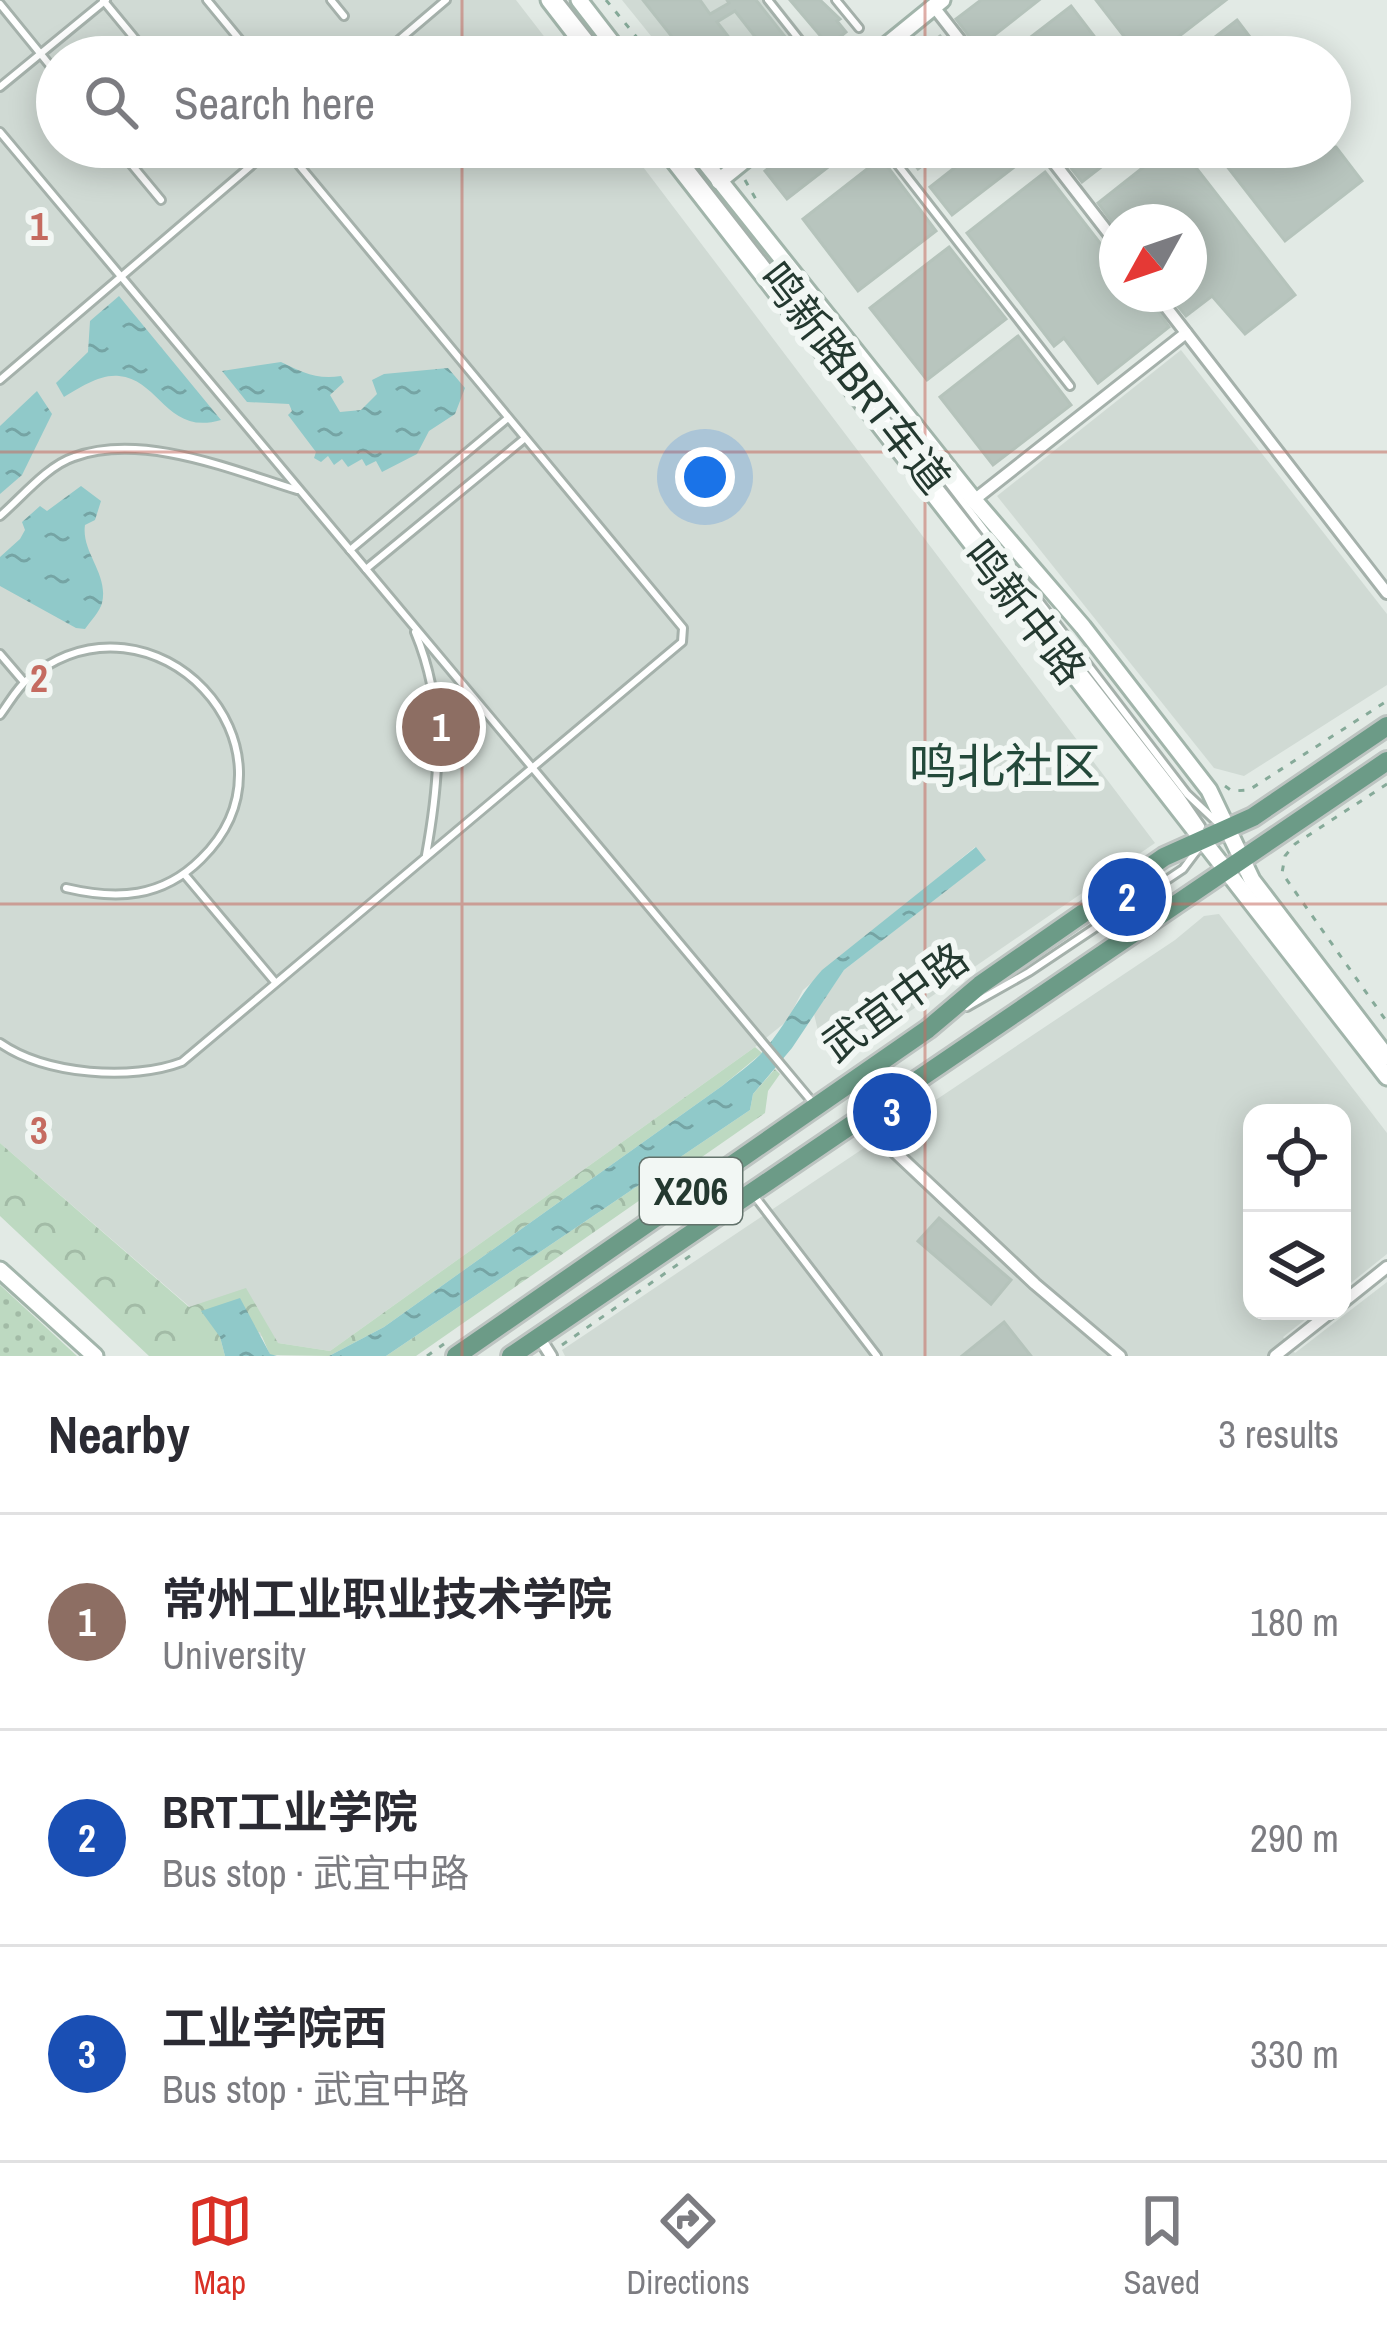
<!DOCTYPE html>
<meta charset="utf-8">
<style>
:root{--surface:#fff;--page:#f7f7f7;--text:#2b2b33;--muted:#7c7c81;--line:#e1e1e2;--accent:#d93025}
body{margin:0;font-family:"Archivo Narrow","Noto Sans SC",sans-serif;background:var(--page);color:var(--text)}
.controls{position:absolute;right:36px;bottom:36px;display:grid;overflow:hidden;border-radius:24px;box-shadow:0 6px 30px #0003}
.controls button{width:108px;height:108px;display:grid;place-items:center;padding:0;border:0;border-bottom:3px solid var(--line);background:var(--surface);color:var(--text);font:60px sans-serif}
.compass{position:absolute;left:1099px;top:204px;width:108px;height:108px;border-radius:50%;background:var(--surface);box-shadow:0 6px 30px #0003;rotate:230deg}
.you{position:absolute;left:705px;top:477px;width:42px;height:42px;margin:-30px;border:9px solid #fff;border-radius:50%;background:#1a73e8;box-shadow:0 0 0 18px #1a73e833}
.badge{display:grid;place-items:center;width:78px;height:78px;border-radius:50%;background:var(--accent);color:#fff;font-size:39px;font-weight:700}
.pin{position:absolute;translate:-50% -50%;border:6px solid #fff;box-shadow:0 3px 12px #0006}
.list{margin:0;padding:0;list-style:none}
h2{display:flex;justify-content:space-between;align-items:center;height:156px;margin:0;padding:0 48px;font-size:51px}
h2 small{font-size:39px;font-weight:400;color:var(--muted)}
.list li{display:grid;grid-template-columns:78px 1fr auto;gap:36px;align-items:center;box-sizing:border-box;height:216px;padding:0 48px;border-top:3px solid var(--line)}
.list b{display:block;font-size:45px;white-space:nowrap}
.list p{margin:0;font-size:39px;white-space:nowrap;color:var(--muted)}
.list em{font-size:39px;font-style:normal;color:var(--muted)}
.icon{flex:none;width:66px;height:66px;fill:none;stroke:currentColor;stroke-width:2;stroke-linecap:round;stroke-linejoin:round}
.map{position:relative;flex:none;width:1387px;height:1356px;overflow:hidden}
.search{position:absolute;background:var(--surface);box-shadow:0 6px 30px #0003;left:36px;right:36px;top:36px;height:132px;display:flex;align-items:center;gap:30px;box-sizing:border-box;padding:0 42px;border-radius:66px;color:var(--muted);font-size:45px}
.sheet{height:804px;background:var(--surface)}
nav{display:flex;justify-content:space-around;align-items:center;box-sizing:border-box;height:168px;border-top:3px solid var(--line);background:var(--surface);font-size:33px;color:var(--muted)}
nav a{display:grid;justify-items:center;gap:6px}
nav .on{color:var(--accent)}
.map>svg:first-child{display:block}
.built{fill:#d0dad4}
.forest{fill:url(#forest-crowns)}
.park{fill:url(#park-dots)}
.water{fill:url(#water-ripples)}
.building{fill:#b8c5be;stroke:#b5c3bb;stroke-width:3}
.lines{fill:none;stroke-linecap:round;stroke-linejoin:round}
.lane-casing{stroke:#a5b1ab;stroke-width:12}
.street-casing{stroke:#a5b1ab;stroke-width:16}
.secondary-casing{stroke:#a2b5ab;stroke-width:21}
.primary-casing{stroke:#bdc4c1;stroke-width:24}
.path{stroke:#86aa99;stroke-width:3;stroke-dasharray:6 9;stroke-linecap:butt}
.lane{stroke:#fff;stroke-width:6}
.street{stroke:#fff;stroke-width:10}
.secondary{stroke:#fff;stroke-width:15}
.primary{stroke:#6c9b87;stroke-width:18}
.grid{fill:none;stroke:#c56b60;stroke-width:3;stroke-opacity:0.55}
.labels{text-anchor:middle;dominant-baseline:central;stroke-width:12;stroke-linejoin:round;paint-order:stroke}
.shield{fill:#f2f7f4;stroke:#62726b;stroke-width:3}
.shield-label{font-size:39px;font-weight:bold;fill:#243930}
.street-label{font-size:42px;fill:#243930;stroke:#f2f7f4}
.quarter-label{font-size:48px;fill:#23493a;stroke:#f2f7f4}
.grid-label{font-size:39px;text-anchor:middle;font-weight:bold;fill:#c56b60;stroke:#f2f7f4;stroke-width:12;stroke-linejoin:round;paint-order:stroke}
</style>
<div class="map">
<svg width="1387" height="1356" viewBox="0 0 1387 1356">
<defs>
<pattern id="forest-crowns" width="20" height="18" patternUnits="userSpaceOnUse" patternTransform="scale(3)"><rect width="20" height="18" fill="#bdd9c1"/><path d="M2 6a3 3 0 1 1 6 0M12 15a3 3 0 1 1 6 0" fill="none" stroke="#a2bba6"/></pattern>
<pattern id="park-dots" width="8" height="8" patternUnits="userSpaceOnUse" patternTransform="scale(3)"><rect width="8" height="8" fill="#bdd9c1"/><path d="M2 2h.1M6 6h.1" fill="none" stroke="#a2bba6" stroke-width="1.8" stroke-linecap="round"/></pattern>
<pattern id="water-ripples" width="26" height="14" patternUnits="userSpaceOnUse" patternTransform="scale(3)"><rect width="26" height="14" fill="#90c9c9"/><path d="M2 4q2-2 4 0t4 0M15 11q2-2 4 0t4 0" fill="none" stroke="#75a4a4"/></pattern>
</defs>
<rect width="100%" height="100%" fill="#e2eae5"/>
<!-- built -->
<g class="built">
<polygon points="0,0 516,0 560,57 57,57 57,147 628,147 1155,843 839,1060 818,1031 814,1014 844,970 985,860 975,847 803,990 787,1021 755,1047 330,1351 278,1343 190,1307 0,1143"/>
<polygon points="622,0 776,0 821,57 668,57"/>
<polygon points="1181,350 1387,614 1387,685 1244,776 1214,768 997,496"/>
<polygon points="1219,914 1387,1133 1387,1254 1342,1290 1342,1113 1252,1113 1252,1311 1316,1311 1283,1337 1295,1353 1387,1282 1387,1356 565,1356 562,1350 1175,940 1204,916"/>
</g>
<!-- forest -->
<g class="forest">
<polygon points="755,1047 762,1053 722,1086 384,1327 329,1356 270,1355 260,1332 220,1337 225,1356 149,1356 0,1216 0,1143 189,1307 246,1288 278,1343 330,1351"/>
<polygon points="775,1069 780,1074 768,1091 765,1113 416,1356 386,1356 750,1110 753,1094"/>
</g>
<!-- park -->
<polygon class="park" points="0,1285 77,1356 0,1356"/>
<!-- water -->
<g class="water">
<path d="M119 296 221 420C167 436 160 380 119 376 99 374 80 388 64 397L56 383 88 352 90 321Z"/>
<path d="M281 362C300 371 315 380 341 376L344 382 330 395 340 412 361 410 377 394 372 380 384 374 448 368 465 388 455 414 429 431 417 454 382 472 376 461 366 466 362 459 348 467 342 459 334 465 328 456 321 462 314 458 316 452 288 415 292 411 289 404 247 402 222 371Z"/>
<polygon points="37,391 52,414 22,475 0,494 0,426"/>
<path d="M81 486 101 501 95 520 85 525C81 552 109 574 102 603 100 611 90 622 85 629L76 628 0 586V557L20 539 25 530 22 522 40 506 47 511Z"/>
<path d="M976 847 986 860 844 970 792 1048 753 1094 750 1110 386 1356H329L384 1327 722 1086C736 1074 754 1063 766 1048 787 1023 800 994 822 970Z"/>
<polygon points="240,1298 270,1354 277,1356 225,1356 220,1337 201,1311"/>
</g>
<!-- building -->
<g class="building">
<polygon points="643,0 700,0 710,14 729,3 727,0 756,0 801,57 771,57 735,11 717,22 744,57 688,57"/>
<polygon points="790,0 820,0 840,19 837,21 846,32 829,46"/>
<polygon points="981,0 1039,0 978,48 956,19"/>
<polygon points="1096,0 1226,0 1152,57 1140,57"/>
<polygon points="1071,6 1110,57 1005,57"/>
<polygon points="1237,20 1259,49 1248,57 1189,57"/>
<polygon points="940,36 956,57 912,57"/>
<polygon points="795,147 854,147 787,199 765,171"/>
<polygon points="901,147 947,147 918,169"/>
<polygon points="981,147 1025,147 1031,154 952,215 930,187"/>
<polygon points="1068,147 1127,147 1082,182 1060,154"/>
<polygon points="1169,147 1180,147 1295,295 1245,334 1212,296 1186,316 1168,294 1189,294 1189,222 1112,222 1098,203"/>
<polygon points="1212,147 1336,147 1362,181 1285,241"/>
<polygon points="881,158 936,231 858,291 803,219"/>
<polygon points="1045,172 1117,265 1117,294 1146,294 1169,327 1098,383 1064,338 1054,346 967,233"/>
<polygon points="949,247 1006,319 927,380 870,308"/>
<polygon points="1018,336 1071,405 993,465 940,397"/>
<polygon points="939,1218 1011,1280 991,1304 918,1241"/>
<polygon points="1004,1322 1031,1356 962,1356"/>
</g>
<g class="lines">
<defs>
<g id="lane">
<polyline points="103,0 150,57"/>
<polyline points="207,0 254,57"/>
<polyline points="331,0 344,16"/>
<polyline points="559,0 604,57"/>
<polyline points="768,0 813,57"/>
<polyline points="836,0 859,28"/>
<polyline points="0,4 57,74"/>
<polyline points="379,57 446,0"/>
<polyline points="0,87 106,0"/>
<polyline points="0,132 814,1104"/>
<polyline points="117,147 161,200"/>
<polyline points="674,147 1179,794 1201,826"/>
<polyline points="884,147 1070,386"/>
<polyline points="860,368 1187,794 1219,824"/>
<polyline points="0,380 273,147"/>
<path d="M0 516C22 497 47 466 74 457 142 432 232 470 297 490"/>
<polyline points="350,550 508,418"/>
<polyline points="366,569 524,439"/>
<path d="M415 632C446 706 440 778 426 855"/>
<polyline points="0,654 24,682"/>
<path d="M0 715C9 703 17 688 28 679 154 576 313 749 201 859 162 898 117 900 66 888"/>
<polyline points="185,875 275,982"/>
<polyline points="967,1007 1029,972 1183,869 1198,849"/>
<path d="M0 1043C46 1075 132 1081 182 1062L682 642 683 628 284 147"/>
<polyline points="753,1194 877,1356"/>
</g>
<g id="street">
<polyline points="934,7 973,57"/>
<polyline points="1042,147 1117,244"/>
<polyline points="1156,294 1387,593"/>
<polyline points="974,500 1186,333"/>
<polyline points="859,1118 1035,1284 1120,1356"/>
<polyline points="1342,1303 1387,1267"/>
<polyline points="539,1337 551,1356"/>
<polyline points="1275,1356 1332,1311"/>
</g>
<g id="secondary">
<polyline points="549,0 593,57"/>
<polyline points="579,0 623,57"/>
<polyline points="872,57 942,0"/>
<polyline points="663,147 1387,1077"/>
<polyline points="693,147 974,500 1083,627 1209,790 1252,880 1387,1057"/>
<polyline points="719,181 761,147"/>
<polyline points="0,1270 95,1356"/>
</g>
<g id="primary">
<polyline points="456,1356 928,1029 980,985 1164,857 1253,817 1387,726"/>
<polyline points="511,1356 1387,761"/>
</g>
</defs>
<!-- lane casing -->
<use href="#lane" class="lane-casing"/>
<!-- street casing -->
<use href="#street" class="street-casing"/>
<!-- secondary casing -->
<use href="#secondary" class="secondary-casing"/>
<!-- primary casing -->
<use href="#primary" class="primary-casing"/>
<!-- path -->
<g class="path">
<polyline points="606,0 653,57"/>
<polyline points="725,147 731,156"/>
<polyline points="745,180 758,203"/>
<polyline points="1387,784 1295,844 1285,856 1282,873 1387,1022"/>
<polyline points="1225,786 1232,791 1249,790 1387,701"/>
<polyline points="562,1345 697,1251"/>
<polyline points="427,1356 444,1344"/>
</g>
<!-- lane -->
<use href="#lane" class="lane"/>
<!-- street -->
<use href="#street" class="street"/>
<!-- secondary -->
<use href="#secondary" class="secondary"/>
<!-- primary -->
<use href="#primary" class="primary"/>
</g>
<!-- grid -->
<path class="grid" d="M462 0V57M925 0V57M462 147V1356M925 147V1356M0 452H1387M0 904H1387"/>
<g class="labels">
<!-- shield labels -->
<rect class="shield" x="640" y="1158" width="102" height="66" rx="9"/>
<g class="shield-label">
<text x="691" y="1191">X206</text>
</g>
<!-- street labels -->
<g class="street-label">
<text transform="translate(855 378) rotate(52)">鸣新路BRT车道</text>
<text transform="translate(1025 612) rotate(52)">鸣新中路</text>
<text transform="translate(895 1002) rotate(-36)">武宜中路</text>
</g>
<!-- quarter labels -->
<g class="quarter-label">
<text x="1005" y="765">鸣北社区</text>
</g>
</g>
<g class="grid-label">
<text x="39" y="240">1</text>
<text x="39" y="692">2</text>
<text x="39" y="1144">3</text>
</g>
</svg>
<div class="controls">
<button><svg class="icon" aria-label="locate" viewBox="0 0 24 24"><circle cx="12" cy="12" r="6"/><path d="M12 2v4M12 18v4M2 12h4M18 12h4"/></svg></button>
<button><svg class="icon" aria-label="layers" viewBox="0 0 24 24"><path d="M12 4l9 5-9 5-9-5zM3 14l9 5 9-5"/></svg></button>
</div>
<svg class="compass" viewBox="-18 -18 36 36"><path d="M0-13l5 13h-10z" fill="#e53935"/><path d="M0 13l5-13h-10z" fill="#7c7c81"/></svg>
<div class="you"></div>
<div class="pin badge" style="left:441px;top:727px;background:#8d6e63">1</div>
<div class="pin badge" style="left:1127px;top:897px;background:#1a4fb4">2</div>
<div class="pin badge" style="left:892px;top:1112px;background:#1a4fb4">3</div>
<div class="search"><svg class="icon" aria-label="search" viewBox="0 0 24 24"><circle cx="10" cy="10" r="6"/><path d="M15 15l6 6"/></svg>Search here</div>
</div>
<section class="sheet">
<h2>Nearby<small>3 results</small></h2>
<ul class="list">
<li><span class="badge" style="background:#8d6e63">1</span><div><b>常州工业职业技术学院</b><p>University</p></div><em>180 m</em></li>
<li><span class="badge" style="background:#1a4fb4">2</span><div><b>BRT工业学院</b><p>Bus stop · 武宜中路</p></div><em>290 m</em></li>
<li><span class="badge" style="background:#1a4fb4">3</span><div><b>工业学院西</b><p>Bus stop · 武宜中路</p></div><em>330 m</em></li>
</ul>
</section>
<nav>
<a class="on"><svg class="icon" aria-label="map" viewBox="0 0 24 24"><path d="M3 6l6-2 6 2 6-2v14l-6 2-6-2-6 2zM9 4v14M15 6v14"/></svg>Map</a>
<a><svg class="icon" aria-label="directions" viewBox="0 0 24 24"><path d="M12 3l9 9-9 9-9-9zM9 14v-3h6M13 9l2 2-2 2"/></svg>Directions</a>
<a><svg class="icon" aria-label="saved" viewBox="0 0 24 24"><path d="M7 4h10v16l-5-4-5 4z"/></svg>Saved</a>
</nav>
